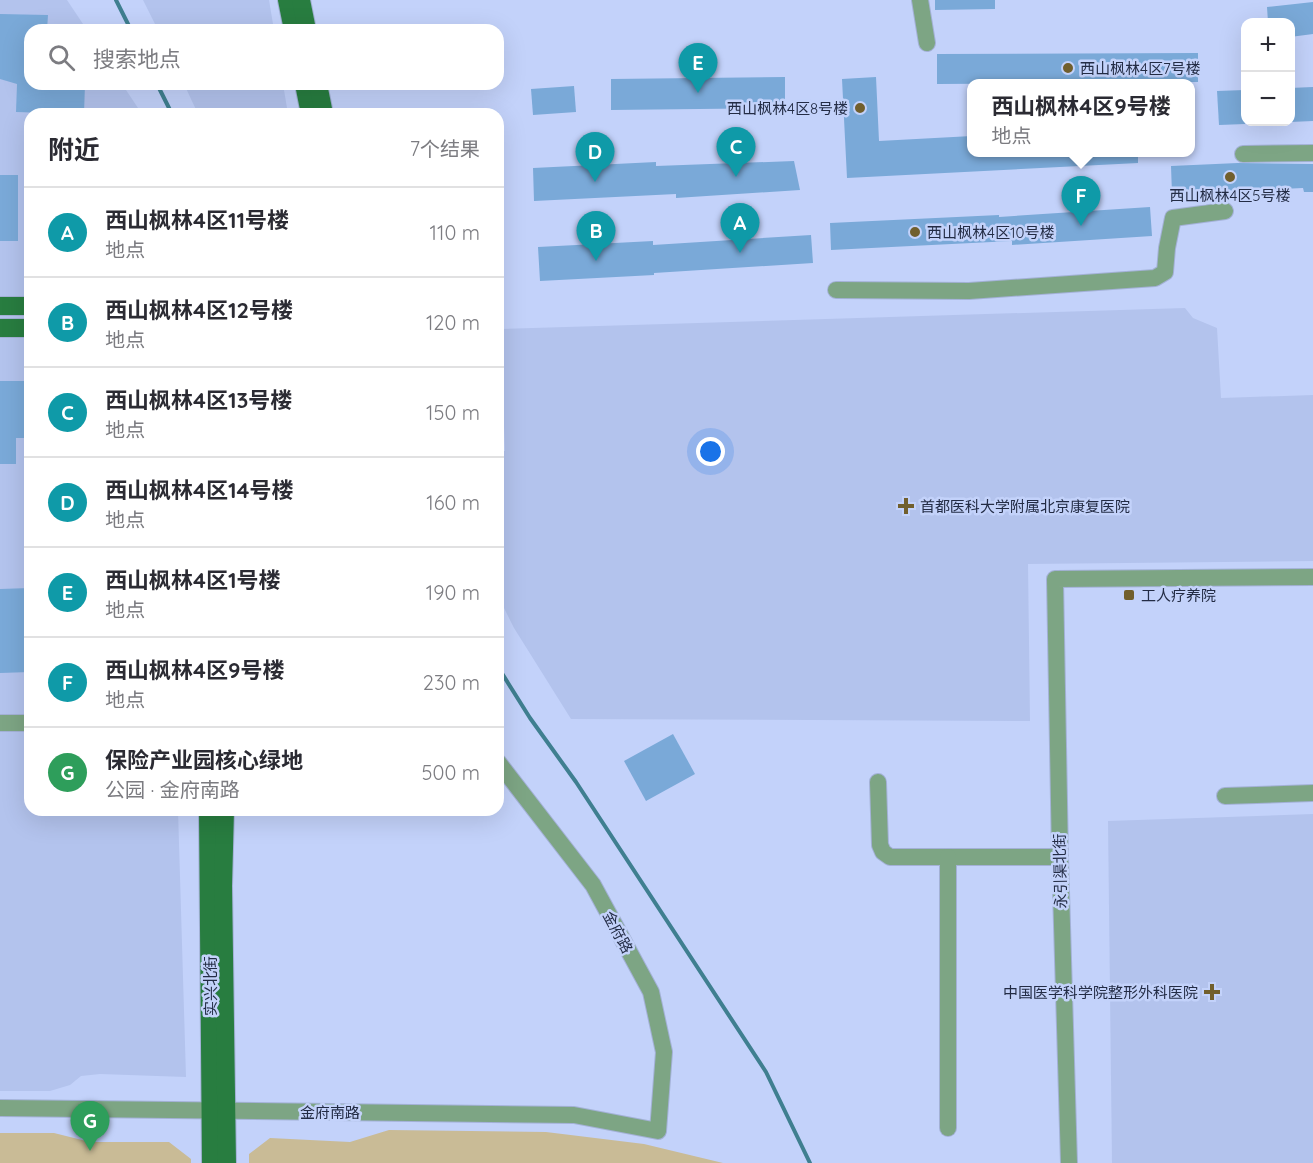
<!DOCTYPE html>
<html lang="zh">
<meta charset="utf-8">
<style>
:root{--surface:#fff;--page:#f2f2f3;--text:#2b2b33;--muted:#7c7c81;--line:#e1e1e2;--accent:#0b8043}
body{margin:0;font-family:Quicksand,"Noto Sans SC",sans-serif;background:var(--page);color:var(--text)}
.controls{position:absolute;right:18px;top:18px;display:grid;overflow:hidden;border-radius:12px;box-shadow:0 6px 24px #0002}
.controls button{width:54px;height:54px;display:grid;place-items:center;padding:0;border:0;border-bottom:2px solid var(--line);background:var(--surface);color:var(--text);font:30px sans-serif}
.you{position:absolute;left:711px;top:452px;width:21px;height:21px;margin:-15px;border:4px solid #fff;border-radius:50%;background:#1a73e8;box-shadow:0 0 0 9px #1a73e833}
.badge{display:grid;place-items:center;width:39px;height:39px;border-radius:50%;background:var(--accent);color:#fff;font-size:20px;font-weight:700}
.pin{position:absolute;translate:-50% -50px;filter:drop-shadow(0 2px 3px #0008)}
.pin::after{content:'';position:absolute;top:32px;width:21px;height:18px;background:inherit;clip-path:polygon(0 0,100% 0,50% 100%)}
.popup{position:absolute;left:967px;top:79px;width:228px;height:78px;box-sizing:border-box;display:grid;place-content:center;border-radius:12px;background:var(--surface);filter:drop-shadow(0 2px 4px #0005);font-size:20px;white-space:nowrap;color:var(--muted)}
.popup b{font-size:22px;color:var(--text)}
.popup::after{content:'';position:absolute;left:50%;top:100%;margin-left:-12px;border:12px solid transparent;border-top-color:var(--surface)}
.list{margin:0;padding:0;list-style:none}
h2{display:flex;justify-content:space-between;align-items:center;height:78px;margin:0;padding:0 24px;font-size:26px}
h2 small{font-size:20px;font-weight:400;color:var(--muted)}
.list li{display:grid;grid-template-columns:39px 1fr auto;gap:18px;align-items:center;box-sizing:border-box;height:90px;padding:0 24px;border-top:2px solid var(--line)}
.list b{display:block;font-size:22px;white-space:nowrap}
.list p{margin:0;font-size:20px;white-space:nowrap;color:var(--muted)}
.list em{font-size:20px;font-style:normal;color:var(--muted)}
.icon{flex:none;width:33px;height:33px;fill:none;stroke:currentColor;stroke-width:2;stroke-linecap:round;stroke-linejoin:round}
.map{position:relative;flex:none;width:1313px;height:1163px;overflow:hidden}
.search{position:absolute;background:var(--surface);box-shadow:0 6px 24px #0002;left:24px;top:24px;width:480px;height:66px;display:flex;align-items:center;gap:15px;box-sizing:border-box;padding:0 21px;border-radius:18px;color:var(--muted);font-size:22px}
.panel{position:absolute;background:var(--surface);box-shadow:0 6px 24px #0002;left:24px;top:108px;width:480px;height:708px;border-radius:18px}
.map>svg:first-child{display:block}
.built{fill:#b3c3ed}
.green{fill:#c9bb96}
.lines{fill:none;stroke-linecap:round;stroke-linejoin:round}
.stream{stroke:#3f7f90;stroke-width:4}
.building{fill:#7aa9d8}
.minor-casing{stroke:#a3b1d6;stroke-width:18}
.major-casing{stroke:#a3b1d6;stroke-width:20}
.minor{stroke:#7da584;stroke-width:16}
.major{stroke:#287d40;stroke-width:18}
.poi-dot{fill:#715f2d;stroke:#c3d2fa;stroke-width:2}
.labels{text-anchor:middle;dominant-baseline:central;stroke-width:5;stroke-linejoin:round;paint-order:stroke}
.poi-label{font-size:15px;fill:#232c45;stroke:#c3d2fa;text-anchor:start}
.street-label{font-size:15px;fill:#232c45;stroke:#c3d2fa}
</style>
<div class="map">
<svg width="1313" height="1163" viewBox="0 0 1313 1163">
<rect width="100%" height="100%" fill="#c3d2fa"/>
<!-- built -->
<g class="built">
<polygon points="0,0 67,0 87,30 30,30 30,84 122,84 142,114 30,114 30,810 178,810 186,1077 100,1074 81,1076 70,1085 50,1091 0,1091"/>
<polygon points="143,0 269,0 274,30 158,30"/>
<polygon points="184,84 283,84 288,114 198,114"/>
<polygon points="1185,308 1193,318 1217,328 1221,398 1313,395 1313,561 1028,564 1030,721 571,719 514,628 498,596 498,451 505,451 500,329"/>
<polygon points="1313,814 1313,1163 1112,1163 1108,821"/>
</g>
<!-- green -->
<g class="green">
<polygon points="389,1130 546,1132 644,1144 723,1163 249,1163 249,1154 270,1138 350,1142"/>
<polygon points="0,1133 54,1133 90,1142 169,1142 191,1159 191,1163 0,1163"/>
</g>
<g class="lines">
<!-- stream -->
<g class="stream">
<polyline points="116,0 131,30"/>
<polyline points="157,84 172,114"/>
<polyline points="498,667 530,718 576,782 766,1072 810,1163"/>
</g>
</g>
<!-- building -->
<g class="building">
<polygon points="935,0 995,0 995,9 935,10"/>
<polygon points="1313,2 1313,34 1290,37 1290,22 1268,22 1267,7"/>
<polygon points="0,14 48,15 47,30 30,30 30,84 85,84 84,114 16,112 17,84 0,79"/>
<polygon points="1198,53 1198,82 937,84 937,54"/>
<polygon points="785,77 785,108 611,110 611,79"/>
<polygon points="876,77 879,141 972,136 972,153 1138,153 1138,163 847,178 842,79"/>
<polygon points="574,86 576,112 533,115 531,89"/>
<polygon points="1313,87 1313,121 1290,122 1290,88"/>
<polygon points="1245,90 1245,124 1219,125 1217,91"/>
<polygon points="794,161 800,190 676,198 676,194 534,201 533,168 656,162 656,166"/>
<polygon points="1238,163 1313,164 1313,192 1304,192 1303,188 1172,194 1171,166"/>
<rect x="0" y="175" width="18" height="66"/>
<polygon points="1150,207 1152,236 1012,245 1012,241 831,250 830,223 999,215 999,217"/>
<polygon points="811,235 813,263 654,273 654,275 540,281 538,247 653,241 653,245"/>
<polygon points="0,381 30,381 30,438 16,438 16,464 0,464"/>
<polygon points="30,588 30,672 0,673 0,589"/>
<polygon points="673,734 695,774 646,801 624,761"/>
</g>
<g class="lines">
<defs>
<g id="minor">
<polyline points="920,0 927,43"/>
<polyline points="1243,154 1313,153"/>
<polyline points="836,290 969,291 1155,278 1165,272 1167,248 1173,218 1225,211"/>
<polyline points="0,723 30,723"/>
<polyline points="878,782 880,845 883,852 890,857 1060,857"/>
<polyline points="1225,796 1313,793"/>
<polyline points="948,857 948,1128"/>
<polyline points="0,1108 574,1115 658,1131 664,1052 651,992 593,885 498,762"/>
<polyline points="1069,1163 1060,857 1055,579 1313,577"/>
</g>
<g id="major">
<polyline points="287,0 293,30"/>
<polyline points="301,0 307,30"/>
<polyline points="304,84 310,114"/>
<polyline points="318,84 324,114"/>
<polyline points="0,306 30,306"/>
<polyline points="0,328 30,328"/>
<polyline points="208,810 211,1163"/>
<polyline points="225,810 223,886 227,1163"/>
</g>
</defs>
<!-- minor casing -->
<use href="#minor" class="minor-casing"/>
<!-- major casing -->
<use href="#major" class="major-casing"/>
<!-- minor -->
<use href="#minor" class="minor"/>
<!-- major -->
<use href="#major" class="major"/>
</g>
<!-- markers -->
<g class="poi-dot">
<circle cx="1068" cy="68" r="6"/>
<circle cx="860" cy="108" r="6"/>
<circle cx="1230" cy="177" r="6"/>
<circle cx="915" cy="232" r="6"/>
<path d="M903 497h6v6h6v6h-6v6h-6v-6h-6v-6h6z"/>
<rect x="1123" y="589" width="12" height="12" rx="3"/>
<path d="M1209 983h6v6h6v6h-6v6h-6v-6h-6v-6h6z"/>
</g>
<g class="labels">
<!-- poi labels -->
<g class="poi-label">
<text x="1080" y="68">西山枫林4区7号楼</text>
<text x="848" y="108" text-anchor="end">西山枫林4区8号楼</text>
<text x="1230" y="195" text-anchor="middle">西山枫林4区5号楼</text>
<text x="927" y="232">西山枫林4区10号楼</text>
<text x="920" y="506">首都医科大学附属北京康复医院</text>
<text x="1141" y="595">工人疗养院</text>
<text x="1198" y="992" text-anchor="end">中国医学科学院整形外科医院</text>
</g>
<!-- street labels -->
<g class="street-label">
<text transform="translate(1060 871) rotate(-91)">永引渠北街</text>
<text transform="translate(618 932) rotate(62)">金府路</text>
<text transform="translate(210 986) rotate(-90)">实兴北街</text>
<text x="330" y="1112">金府南路</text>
</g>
</g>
</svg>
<div class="controls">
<button>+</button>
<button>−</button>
</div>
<div class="you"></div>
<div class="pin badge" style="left:740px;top:253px;background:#0f9aa8">A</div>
<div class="pin badge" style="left:596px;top:261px;background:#0f9aa8">B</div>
<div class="pin badge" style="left:736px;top:177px;background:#0f9aa8">C</div>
<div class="pin badge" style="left:595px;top:182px;background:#0f9aa8">D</div>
<div class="pin badge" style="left:698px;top:93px;background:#0f9aa8">E</div>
<div class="pin badge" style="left:1081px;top:226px;background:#0f9aa8">F</div>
<div class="popup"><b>西山枫林4区9号楼</b>地点</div>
<div class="pin badge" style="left:90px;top:1151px;background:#2e9e5b">G</div>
<div class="search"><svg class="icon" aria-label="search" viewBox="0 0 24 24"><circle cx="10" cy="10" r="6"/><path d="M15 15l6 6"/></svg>搜索地点</div>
<section class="panel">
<h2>附近<small>7个结果</small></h2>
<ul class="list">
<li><span class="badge" style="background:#0f9aa8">A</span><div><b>西山枫林4区11号楼</b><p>地点</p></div><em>110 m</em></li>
<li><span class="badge" style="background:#0f9aa8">B</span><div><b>西山枫林4区12号楼</b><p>地点</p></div><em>120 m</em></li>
<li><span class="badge" style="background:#0f9aa8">C</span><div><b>西山枫林4区13号楼</b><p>地点</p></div><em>150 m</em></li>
<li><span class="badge" style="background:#0f9aa8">D</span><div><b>西山枫林4区14号楼</b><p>地点</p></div><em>160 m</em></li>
<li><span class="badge" style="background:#0f9aa8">E</span><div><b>西山枫林4区1号楼</b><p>地点</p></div><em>190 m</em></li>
<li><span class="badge" style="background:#0f9aa8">F</span><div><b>西山枫林4区9号楼</b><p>地点</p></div><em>230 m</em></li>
<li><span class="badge" style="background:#2e9e5b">G</span><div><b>保险产业园核心绿地</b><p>公园 · 金府南路</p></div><em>500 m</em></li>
</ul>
</section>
</div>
